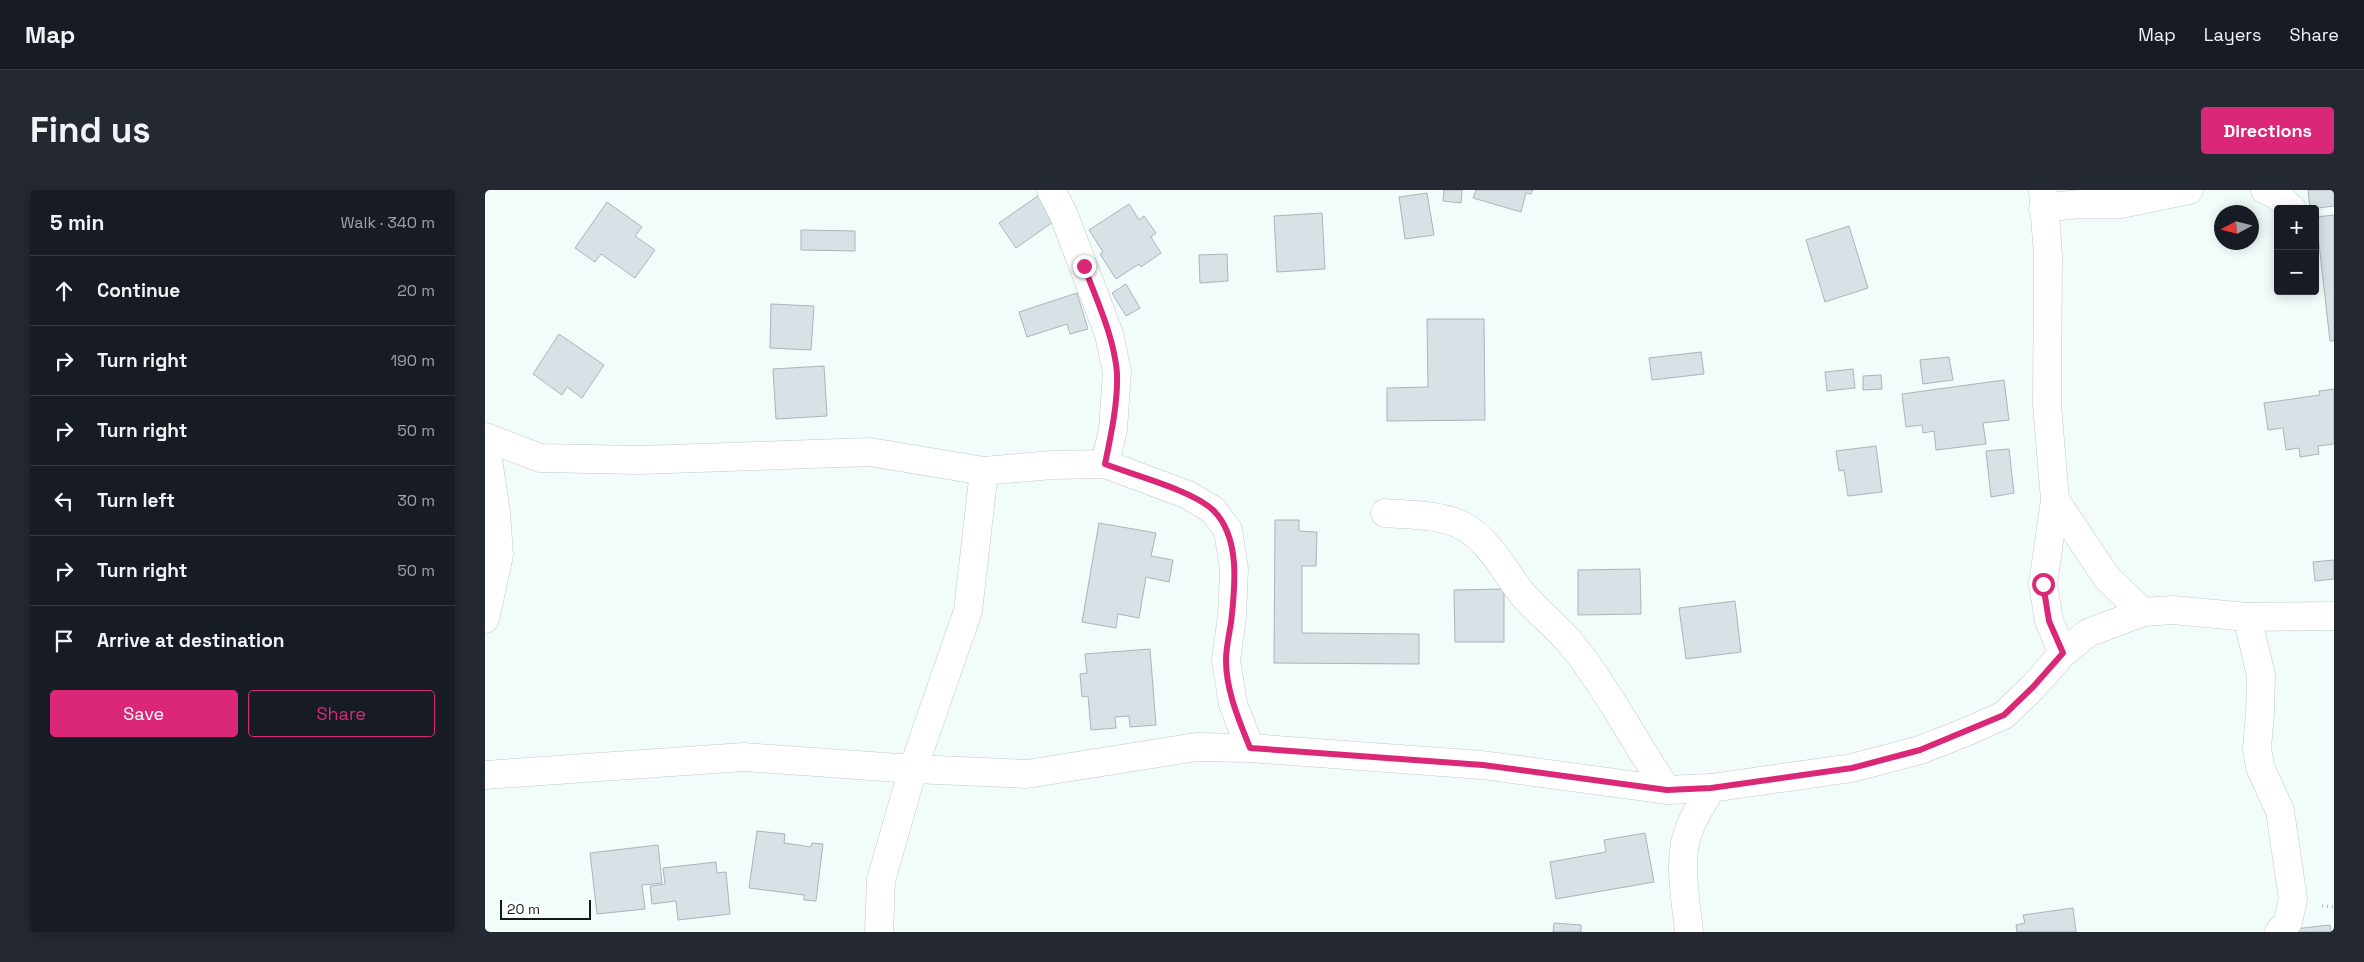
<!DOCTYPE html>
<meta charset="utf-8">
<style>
:root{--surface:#171b24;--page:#242831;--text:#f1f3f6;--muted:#9ea1a6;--line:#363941;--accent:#db2777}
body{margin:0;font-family:"Space Grotesk",sans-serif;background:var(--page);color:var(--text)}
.controls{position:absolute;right:15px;top:15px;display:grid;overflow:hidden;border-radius:5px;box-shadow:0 2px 12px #0003}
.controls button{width:45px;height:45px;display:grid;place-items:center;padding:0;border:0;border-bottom:1px solid var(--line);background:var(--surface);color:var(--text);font:25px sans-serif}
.compass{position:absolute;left:1729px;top:15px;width:45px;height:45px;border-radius:50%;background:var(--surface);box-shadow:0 2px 12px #0003;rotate:263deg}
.scale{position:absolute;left:15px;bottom:12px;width:91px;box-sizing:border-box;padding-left:5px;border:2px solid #151818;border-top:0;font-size:14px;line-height:18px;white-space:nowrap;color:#151818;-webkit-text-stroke:4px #fff;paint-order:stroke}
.stop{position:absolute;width:15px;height:15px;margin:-11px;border:4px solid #db2777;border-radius:50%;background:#fff}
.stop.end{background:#db2777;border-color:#fff;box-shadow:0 1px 5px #0008}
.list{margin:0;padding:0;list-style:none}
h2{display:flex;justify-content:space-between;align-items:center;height:65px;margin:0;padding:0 20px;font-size:21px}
h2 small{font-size:16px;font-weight:400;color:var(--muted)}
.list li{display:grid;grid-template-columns:32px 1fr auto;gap:15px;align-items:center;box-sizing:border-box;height:70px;padding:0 20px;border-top:1px solid var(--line)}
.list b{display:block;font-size:19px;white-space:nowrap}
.list em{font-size:16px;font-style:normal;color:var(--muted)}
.actions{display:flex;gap:10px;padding:15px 20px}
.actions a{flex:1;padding:11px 0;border:1px solid var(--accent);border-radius:5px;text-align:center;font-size:18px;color:var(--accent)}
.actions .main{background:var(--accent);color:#fff}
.icon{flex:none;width:28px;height:28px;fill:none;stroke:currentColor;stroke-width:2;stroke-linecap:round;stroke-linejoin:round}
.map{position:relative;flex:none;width:1849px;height:742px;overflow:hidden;border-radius:5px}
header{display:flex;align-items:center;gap:30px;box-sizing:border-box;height:70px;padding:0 25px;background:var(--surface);border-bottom:1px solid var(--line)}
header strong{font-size:24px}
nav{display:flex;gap:28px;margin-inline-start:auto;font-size:18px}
.intro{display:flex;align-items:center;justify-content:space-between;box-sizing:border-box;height:120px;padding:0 30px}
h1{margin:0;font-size:35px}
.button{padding:12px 22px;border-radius:5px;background:var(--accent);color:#fff;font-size:18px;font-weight:700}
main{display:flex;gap:30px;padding:0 30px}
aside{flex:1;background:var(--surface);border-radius:5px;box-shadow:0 2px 12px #0003}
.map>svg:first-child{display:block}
.building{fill:#d8e1e5;stroke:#abb4b8}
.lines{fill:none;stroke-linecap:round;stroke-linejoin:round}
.minor-casing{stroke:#bfc9c8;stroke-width:29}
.path{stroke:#abb3b2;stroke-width:3;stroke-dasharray:1 4;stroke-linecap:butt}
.minor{stroke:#fff;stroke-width:28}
.route{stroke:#db2777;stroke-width:6}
</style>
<header>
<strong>Map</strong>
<nav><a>Map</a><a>Layers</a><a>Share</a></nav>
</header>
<div class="intro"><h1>Find us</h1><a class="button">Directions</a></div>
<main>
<aside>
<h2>5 min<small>Walk · 340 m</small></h2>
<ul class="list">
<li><svg class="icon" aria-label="ahead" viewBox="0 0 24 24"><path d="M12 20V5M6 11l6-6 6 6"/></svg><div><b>Continue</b></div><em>20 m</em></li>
<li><svg class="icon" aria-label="right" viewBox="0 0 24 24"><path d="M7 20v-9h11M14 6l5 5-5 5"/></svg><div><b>Turn right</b></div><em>190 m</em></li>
<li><svg class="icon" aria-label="right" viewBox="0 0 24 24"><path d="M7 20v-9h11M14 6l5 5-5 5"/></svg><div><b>Turn right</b></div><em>50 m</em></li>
<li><svg class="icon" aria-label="left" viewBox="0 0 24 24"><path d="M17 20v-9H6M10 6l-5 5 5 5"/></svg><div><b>Turn left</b></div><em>30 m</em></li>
<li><svg class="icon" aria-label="right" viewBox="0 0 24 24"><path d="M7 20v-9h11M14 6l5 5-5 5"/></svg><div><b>Turn right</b></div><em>50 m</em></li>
<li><svg class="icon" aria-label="arrive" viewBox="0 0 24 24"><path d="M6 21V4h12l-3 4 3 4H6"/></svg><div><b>Arrive at destination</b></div></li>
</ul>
<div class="actions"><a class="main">Save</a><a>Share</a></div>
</aside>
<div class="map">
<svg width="1849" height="742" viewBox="0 0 1849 742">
<rect width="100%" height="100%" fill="#f2fcfb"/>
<!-- building -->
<g class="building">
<polygon points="959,0 977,0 976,13 958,11"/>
<polygon points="991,0 1048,0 1046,4 1041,3 1036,22 988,8"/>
<polygon points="1823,0 1849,0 1849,16 1825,19"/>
<polygon points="942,3 949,45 920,49 914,7"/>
<polygon points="554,5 571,30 531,58 514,33"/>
<polygon points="122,12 157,37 150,46 170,60 150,88 116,64 110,72 90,58"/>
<polygon points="644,14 654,30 659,26 671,43 666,47 676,63 656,77 654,74 631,89 615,64 618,62 604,40"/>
<polygon points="837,23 840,79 792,82 789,26"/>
<polygon points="1849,25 1849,151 1845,151 1831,27"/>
<polygon points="1364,36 1383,98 1340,112 1321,50"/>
<polygon points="316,40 370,41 370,61 316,60"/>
<polygon points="742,64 743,91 715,93 714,65"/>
<polygon points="641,94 655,118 641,126 627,103"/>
<polygon points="592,103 603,139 585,144 582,134 542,147 534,122"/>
<polygon points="286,114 329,116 326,160 285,158"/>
<polygon points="942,129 999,129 1000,230 902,231 902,198 943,197"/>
<polygon points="74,144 119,175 97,208 82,197 77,205 48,184"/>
<polygon points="1216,162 1219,184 1167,190 1164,168"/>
<polygon points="1464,167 1468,190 1438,194 1435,170"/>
<polygon points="339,176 342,226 291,229 288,179"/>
<polygon points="1368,179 1370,198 1342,201 1340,182"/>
<polygon points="1396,185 1397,199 1378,200 1378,186"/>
<polygon points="1519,190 1524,230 1498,233 1501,254 1451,260 1449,241 1438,243 1437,235 1421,237 1417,204"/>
<polygon points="1849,199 1849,254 1833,256 1834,264 1815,267 1814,258 1801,260 1798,238 1783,240 1779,213 1835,205 1834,201"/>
<polygon points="1391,256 1397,302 1363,306 1359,280 1354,281 1351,261"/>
<polygon points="1524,259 1529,303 1506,307 1501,261"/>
<polygon points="790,330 814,330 814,341 832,342 831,376 817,376 817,443 934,444 934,474 789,473"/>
<polygon points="614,333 671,343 666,366 688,370 684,392 661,387 654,428 633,424 631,438 597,432"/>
<polygon points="1849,370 1849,389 1830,391 1828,372"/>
<polygon points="1155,379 1156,424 1093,425 1093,380"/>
<polygon points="1019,399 1019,452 970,452 969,400"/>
<polygon points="1250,411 1256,462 1201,469 1194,418"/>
<polygon points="665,459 671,535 645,537 644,526 630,527 631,538 606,540 603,506 597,507 595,484 602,483 600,464"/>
<polygon points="272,641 300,644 299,653 326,657 327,653 338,654 331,711 319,710 319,705 264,698"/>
<polygon points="1160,643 1169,692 1071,709 1065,672 1121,662 1119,650"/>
<polygon points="173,655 177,693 157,695 160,719 112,724 105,663"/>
<polygon points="231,672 232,683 241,682 245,724 193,730 191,711 167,714 165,696 180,694 178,678"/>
<polygon points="1588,718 1591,742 1532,742 1531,735 1540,733 1538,725"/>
<polygon points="1069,733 1096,735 1096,742 1068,742"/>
<polygon points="1845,735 1846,742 1809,742 1809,739"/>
</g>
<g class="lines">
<defs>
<g id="minor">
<polyline points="566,0 578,23 624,144 632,182 628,239 620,274"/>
<polyline points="1558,0 1563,65 1562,215 1570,310 1558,394 1564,431 1578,463"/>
<polyline points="1780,0 1792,5 1807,19"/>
<polyline points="1558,18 1594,14 1636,14 1704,0"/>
<polyline points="0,247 55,268 155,270 385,262 499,281 567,275 620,274 703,305 728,320 743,340 749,379 747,426 741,470 748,514 765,558"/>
<polyline points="0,250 11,322 14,365 0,429"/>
<polyline points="1570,310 1622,388 1658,422"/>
<path d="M900 323C925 325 955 324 978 336 1006 351 1021 385 1040 407 1055 424 1074 439 1088 456 1124 501 1150 553 1182 600"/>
<polyline points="1762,427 1776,485 1775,524 1772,558 1775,577 1795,621 1808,709 1803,732 1794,742"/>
<polyline points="0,585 259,567 428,579 542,584 711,557 765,558 997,575 1182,600 1226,598 1367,578 1435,560 1481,542 1519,525 1548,497 1578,463 1603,443 1658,422 1688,420 1762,427 1849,426"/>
<polyline points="394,742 396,690 428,579 483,421 499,281"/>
<path d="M1204 742C1201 709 1191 666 1206 635 1211 622 1220 610 1226 598"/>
</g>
</defs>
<!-- minor casing -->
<use href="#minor" class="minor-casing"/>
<!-- path -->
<polyline class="path" points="1837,716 1849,717"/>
<!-- minor -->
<use href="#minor" class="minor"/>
</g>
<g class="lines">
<!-- route -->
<path class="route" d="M599 76C611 109 629 146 632 183 633 213 626 245 620 274 648 285 707 300 728 320 756 347 750 398 746 433 744 445 741 458 741 470 741 501 754 530 765 558L998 575 1182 600 1226 598 1367 578 1435 560 1519 525 1548 497 1578 463 1564 431 1558 394"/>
</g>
</svg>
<div class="controls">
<button>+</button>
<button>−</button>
</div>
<svg class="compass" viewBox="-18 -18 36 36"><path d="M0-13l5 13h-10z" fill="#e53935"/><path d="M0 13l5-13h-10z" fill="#9ea1a6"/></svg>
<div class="scale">20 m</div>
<div class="stop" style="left:1558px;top:394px"></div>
<div class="stop end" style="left:599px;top:76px"></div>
</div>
</main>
